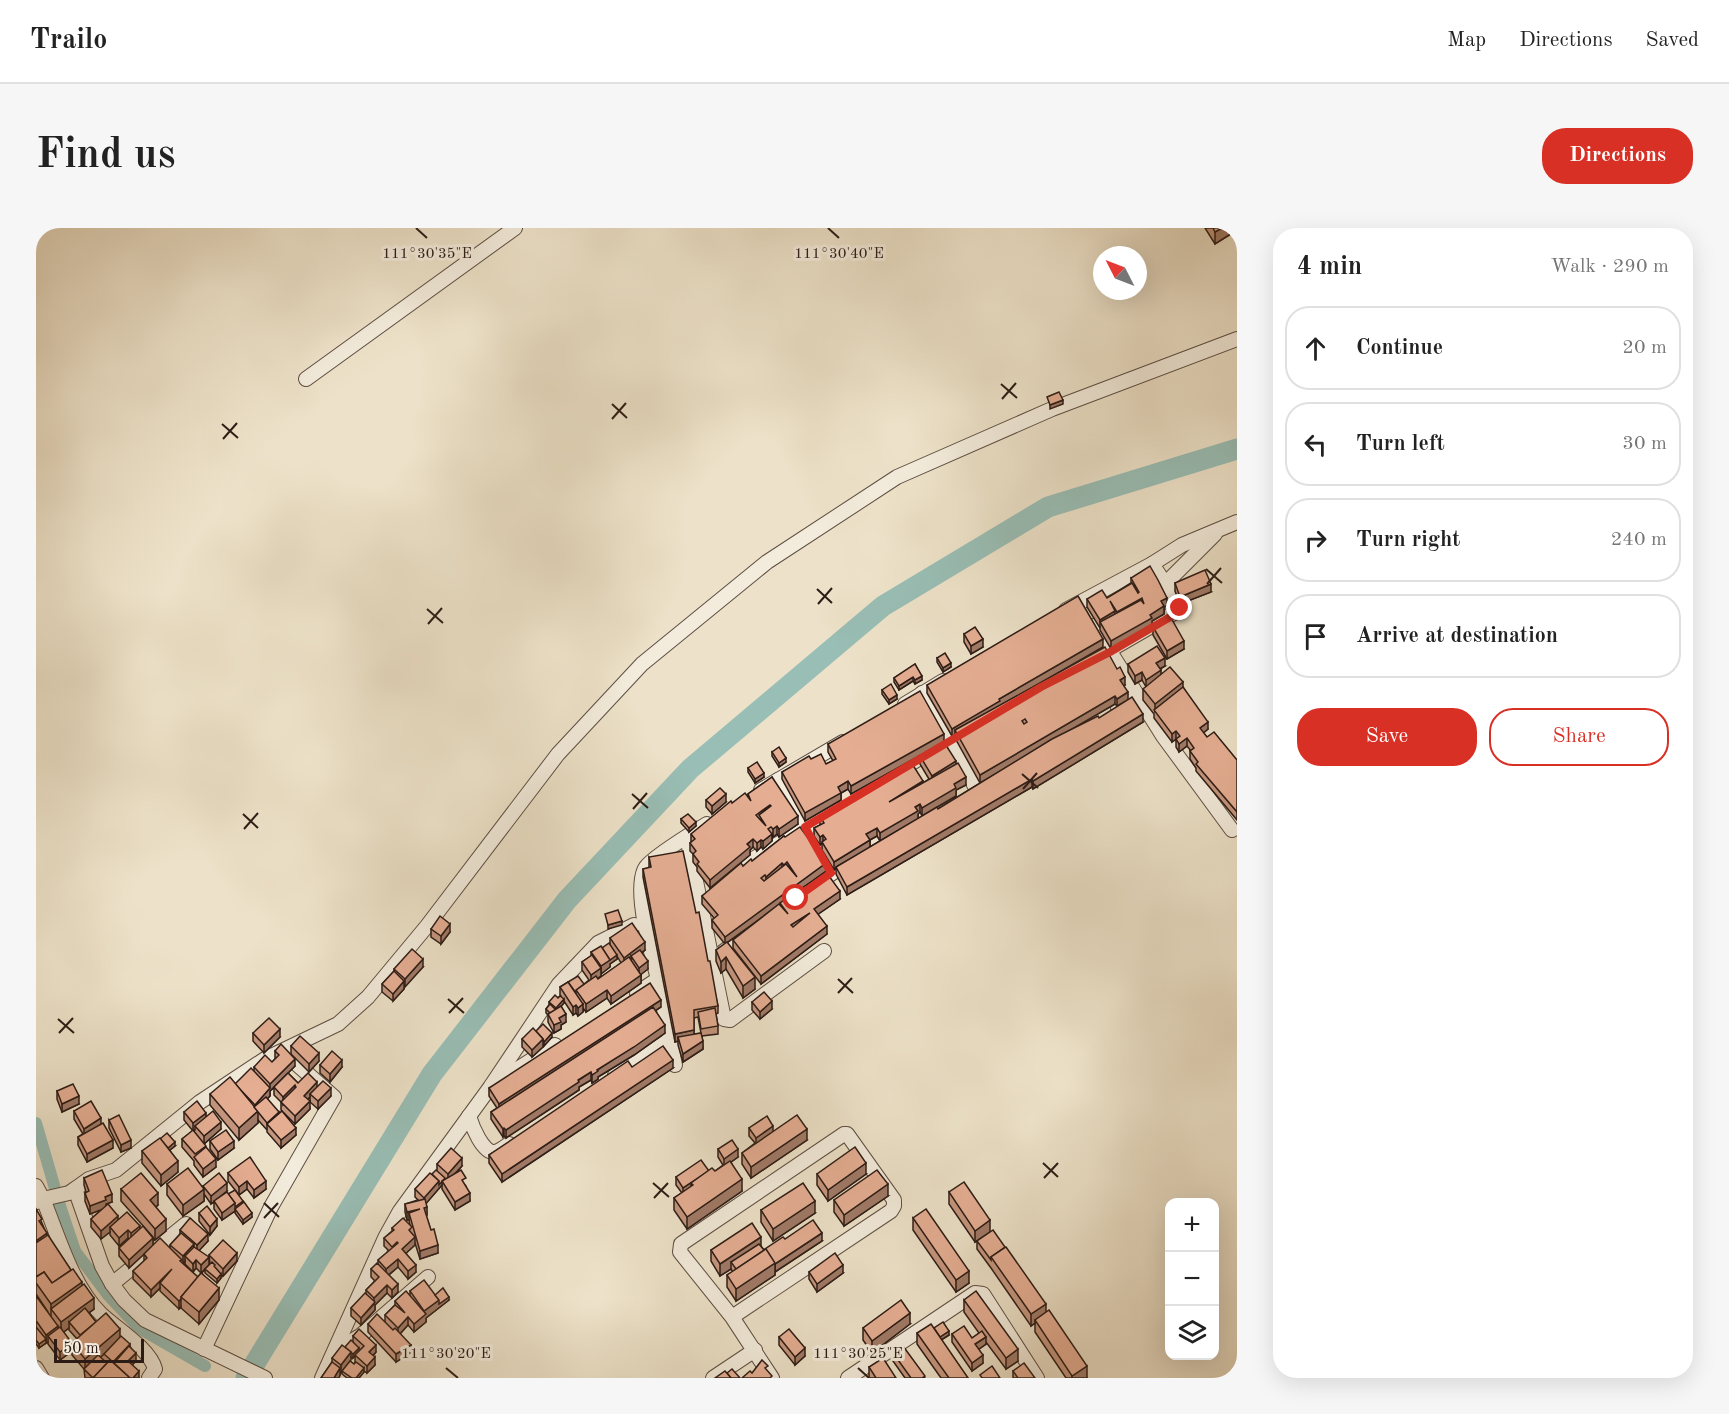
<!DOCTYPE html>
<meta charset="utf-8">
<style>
:root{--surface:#fff;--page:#f6f6f6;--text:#222;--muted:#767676;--line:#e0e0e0;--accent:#d93025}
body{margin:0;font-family:"Old Standard TT",serif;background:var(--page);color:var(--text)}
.controls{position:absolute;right:18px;bottom:18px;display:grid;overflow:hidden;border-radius:12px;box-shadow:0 6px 24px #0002}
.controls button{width:54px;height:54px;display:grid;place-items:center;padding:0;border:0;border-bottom:2px solid var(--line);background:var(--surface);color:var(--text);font:30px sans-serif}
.compass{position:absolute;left:1057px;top:18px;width:54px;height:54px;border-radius:50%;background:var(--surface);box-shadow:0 6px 24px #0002;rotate:312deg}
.scale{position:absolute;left:18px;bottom:15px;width:90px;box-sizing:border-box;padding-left:6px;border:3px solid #2d1c16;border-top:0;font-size:16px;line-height:21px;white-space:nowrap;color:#2d1c16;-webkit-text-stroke:4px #f3ecdc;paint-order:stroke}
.stop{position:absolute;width:18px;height:18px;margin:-14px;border:4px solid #d93025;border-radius:50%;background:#fff}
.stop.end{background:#d93025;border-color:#fff;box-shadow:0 2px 6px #0008}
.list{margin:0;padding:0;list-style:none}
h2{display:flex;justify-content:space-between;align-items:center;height:78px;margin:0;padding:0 24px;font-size:26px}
h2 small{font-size:20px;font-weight:400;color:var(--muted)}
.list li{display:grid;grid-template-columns:39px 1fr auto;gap:18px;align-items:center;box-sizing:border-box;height:84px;margin:0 12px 12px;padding:0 12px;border:2px solid var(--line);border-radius:24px}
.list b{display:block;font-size:22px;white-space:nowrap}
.list em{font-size:20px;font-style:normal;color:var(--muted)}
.actions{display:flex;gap:12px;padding:18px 24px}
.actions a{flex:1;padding:14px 0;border:2px solid var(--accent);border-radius:24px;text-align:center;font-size:21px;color:var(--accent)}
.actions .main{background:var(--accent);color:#fff}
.icon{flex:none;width:33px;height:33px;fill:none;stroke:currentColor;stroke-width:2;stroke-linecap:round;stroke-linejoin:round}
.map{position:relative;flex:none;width:1201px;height:1150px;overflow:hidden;border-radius:24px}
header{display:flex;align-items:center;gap:36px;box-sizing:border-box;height:84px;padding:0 30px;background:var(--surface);border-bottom:2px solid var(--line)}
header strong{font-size:28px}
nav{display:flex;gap:33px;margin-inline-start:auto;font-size:21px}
.intro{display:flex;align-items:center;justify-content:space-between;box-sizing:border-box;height:144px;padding:0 36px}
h1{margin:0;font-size:42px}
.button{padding:15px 27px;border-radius:24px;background:var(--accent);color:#fff;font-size:21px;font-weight:700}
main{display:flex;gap:36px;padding:0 36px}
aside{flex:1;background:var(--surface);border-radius:24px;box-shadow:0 6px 24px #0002}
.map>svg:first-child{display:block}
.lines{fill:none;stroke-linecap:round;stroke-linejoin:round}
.canal{stroke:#99beb5;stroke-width:12}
.river{stroke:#99beb5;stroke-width:21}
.minor-casing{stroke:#5d4e43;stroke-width:16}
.minor{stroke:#f3ecdc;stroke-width:14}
.wall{fill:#c5967e;stroke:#2d1c16;stroke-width:1.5;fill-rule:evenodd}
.shaded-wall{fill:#a07a67;stroke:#2d1c16;stroke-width:1.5}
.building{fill:#e5ae93;stroke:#2d1c16;stroke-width:1.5;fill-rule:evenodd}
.route{stroke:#d93025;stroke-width:8}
.ticks{fill:none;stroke:#2d1c16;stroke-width:2}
.ticks-label{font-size:15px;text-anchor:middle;fill:#2d1c16;stroke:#f3ecdc;stroke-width:6;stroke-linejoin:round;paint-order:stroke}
</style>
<header>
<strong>Trailo</strong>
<nav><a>Map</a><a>Directions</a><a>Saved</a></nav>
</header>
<div class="intro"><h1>Find us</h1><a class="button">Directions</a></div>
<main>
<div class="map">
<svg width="1201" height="1150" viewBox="0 0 1201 1150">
<rect width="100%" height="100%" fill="#ede2c9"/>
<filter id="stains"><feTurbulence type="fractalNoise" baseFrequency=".00333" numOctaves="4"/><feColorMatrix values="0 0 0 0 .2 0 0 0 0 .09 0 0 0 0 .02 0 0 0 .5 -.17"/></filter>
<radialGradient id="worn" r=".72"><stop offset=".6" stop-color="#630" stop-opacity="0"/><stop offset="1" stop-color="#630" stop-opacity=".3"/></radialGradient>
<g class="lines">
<!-- canal -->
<polyline class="canal" points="0,895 24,978 39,1023 72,1067 103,1100 169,1138"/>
<!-- river -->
<polyline class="river" points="210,1150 396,846 531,672 654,541 847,378 1012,279 1201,221"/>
<defs>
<g id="minor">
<polyline points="270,151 479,0"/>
<polyline points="1129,356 1179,306"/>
<polyline points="1030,382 1116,336 1146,317 1201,294"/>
<polyline points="1058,398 1127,508 1196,602"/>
<polyline points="1055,433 1143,382 1144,378 1116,336"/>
<polyline points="886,465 940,560"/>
<polyline points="869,476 907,453"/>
<polyline points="1082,481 1102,470"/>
<polyline points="862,543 933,501"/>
<polyline points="742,552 795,645"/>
<polyline points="725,562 807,514"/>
<polyline points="651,609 688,791 694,792 788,723"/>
<polyline points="702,643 717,631 800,581"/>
<polyline points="778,657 815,633"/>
<polyline points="675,733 712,705"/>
<polyline points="622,751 639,837"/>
<path d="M601 765 622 751C616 727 596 660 610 639 618 628 658 604 671 596"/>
<polyline points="579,847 633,812"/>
<polyline points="455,858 519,817"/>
<path d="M433 888C436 898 447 926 459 924 464 923 469 919 473 916"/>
<polyline points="0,958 7,971 33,965 39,961 66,1038 76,1056 88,1072 109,1092 229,1150"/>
<polyline points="39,961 53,951 80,942 164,874 229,831 302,796 332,769 391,698 522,526 606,436 731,334 861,249 1016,181 1201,111"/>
<path d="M1 974 7 971C22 1007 36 1058 65 1086 81 1101 114 1121 119 1141L113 1150"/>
<polyline points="76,1056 150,996"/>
<polyline points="696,1089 855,983 858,978 858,972 811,906 808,906 645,1016 644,1024 696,1089 736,1150"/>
<polyline points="168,1121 235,979 298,869 247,824"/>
<polyline points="300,1122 324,1108 392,1049"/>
<polyline points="0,1140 6,1150"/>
<polyline points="286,1150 349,1010 364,983 455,858 523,756 562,715 598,697"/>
<polyline points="677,1150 719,1122"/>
<polyline points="812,1150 939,1065 947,1066 1001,1150"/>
</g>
</defs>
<!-- minor casing -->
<use href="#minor" class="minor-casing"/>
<!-- minor -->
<use href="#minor" class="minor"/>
</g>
<!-- wall -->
<g class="wall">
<polygon points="1169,0 1201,0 1201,2 1179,16"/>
<polygon points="1095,350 1131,378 1128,379 1128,386 1116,393 1116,398 1075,421 1064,402 1064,400 1051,379 1051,371 1071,370 1095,355"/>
<polygon points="1139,355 1175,364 1144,376 1139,363"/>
<polygon points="1117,399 1148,421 1131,431 1117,407"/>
<polygon points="928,406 947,419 935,426 928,414"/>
<path d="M1067 419 1022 445 1089 457 1088 458 1081 478 1079 476 1031 503 1063 490 1107 494 997 561 996 559 811 667 800 646V640L798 642 786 622V615L784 617 778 608V600L784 597V588L887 555 893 551 884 536V528L920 536 930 557 920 562V568L901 579 902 581 975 536 944 555 919 510V507L916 508 891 465V457ZM884 584 886 588 882 591V586ZM841 608 844 613 834 619V612Z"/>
<polygon points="901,430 915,439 907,444 901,434"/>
<polygon points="879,436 886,452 879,456 877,453 863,462 858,454 858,450"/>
<polygon points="1092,436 1129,438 1124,441 1125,446 1147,459 1172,501 1167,505 1171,509 1201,532 1201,592 1160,543 1160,540 1154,531 1154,523 1155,523 1151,518 1143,524 1140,519 1140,511 1136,514 1118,490 1118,486 1107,472 1107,461 1110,459 1106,452 1099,456 1092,444"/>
<polygon points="846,462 861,471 853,476 846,466"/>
<polygon points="908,514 815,566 812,561 805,565 805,572 769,593 746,551 746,544 775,531 790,536 797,533 792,524 792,516"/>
<polygon points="736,524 750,534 743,539 736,528"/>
<polygon points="712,540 728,549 719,555 712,544"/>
<polygon points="736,549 762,596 743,609 741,606 737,609 736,608 736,613 727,621 725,619 721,623 717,619 714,622 714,627 674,660 661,643 661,639 657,634 657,626 654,623 654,615 655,614 655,606 696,575 712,568 712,566"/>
<polygon points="670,572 690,574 676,586 670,579"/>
<polygon points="645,591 660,598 653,604 645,595"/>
<polygon points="748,608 790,643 768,659 804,671 782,686 791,706 725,756 697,720 697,712 717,696 691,715 719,761 707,770 690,741 685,745 680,733 680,722 689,716 676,700 676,692 678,690 666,676 666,668 707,638 716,633"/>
<path d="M613 629 660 685 682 778V785L680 786 682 798V806L666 808 667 821 647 834 642 817V813L639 814 607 649V641L613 640ZM662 789 665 805 658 806V790Z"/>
<polygon points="395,701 414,704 405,716 395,709"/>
<path d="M574 710 609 722 606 725 612 741 605 746V755L575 776 571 770 550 784 547 780V784L542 788 540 785 537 787 528 773V775L525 778 530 794 525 797V801L518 805 512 794V787L510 785V781L513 777V774L525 768 524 767V759L532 754 548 756 553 752 546 742V734L555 728V724L574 717ZM581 728 585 735 562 751 565 748V746L574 739V736L581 731Z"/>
<polygon points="387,739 368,759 368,761 357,773 346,764 346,756 358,743 358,741"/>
<polygon points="716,774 736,781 724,791 716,782"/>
<polygon points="625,779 619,783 629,805 598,827 562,849 562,851 556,855 555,852 543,859 543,862 470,910 468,908 467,909 455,891 455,884 461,880 453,868 453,860"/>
<polygon points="500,803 516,809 508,818 507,817 507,819 496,829 486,819 486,811"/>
<polygon points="217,805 244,809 228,825 217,813"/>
<polygon points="255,818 283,833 273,844 255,826"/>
<path d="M239 823 259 838 252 845 262 855 281 859 295 868 282 881 274 874V869L272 871 274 881 259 896 247 884 260 907 245 920 231 904V902L222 892V895L203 912 174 877V866L199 856 218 843V839L236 834 239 831ZM238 860V867L245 874V882L246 883 243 886 231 871 234 868V863Z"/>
<polygon points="284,837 306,839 294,854 284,845"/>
<polygon points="596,839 637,840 466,954 453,935 453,927"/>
<polygon points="21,863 43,876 26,884 21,871"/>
<polygon points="38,883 65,896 77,920 51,934 42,917 42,909 47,906 38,891"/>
<polygon points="148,884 170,888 185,901 168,916 180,939 167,949 158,937 158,933 146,919 146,911 157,903 148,892"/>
<polygon points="73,892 95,920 85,924 73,900"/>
<polygon points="713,900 737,903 771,912 715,950 706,936 706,925 719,915 713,908"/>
<polygon points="174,913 198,920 182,932 174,921"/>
<polygon points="139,918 134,922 142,944 125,958 106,935 106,923"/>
<polygon points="682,921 702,929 695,934 706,963 651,1001 638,982 638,970 646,965 640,957 640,949 673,943 679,943 687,937 682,929"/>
<polygon points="401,936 426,938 419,946 430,958 434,973 419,982 406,961 406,957 390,975 391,987 390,987 402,1025 384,1031 379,1015 379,1017 370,1025 380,1044 372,1051 362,1039 353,1047 362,1064 356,1070 351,1065 339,1077 339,1082 325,1097 315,1088 315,1080 330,1066 330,1062 339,1053 335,1049 335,1041 342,1036 342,1032 353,1023 348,1018 348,1010 356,1003 356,1000 374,998 373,992 371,992 369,984 369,976 382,972 379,969 379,961 401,942"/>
<polygon points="192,945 230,961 218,970 211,961 203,967 192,953"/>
<polygon points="781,946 830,946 792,973 781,957"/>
<path d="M48 950 76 974 70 976V977L82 991 104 1001 117 1009 85 973V961L122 977 120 979 130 1003 119 1012 117 1010V1017L134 1020V1017L144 1006V1002L172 1013 163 1022 173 1037 174 1036 173 1027 201 1033 187 1048 185 1047V1050L181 1055 169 1045V1041L166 1045 183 1072 163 1096 145 1080V1079L143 1081 124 1063V1060L115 1069 97 1051V1043L108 1033V1026L111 1023 93 1040 83 1028V1020L93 1011 92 1010 83 1018 74 1007V1004L65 1011 55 999V991L66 981 54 986 49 973V965L50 964 48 957ZM149 1033V1036L157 1044 160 1040 165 1045 162 1049 147 1036Z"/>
<polygon points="131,956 167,961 167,958 191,963 180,972 192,966 207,975 216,989 207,996 199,985 199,983 186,992 178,981 178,974 175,976 168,966 168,973 147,988 131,967"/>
<polygon points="913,964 954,1004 1010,1085 1051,1150 1030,1150 999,1104 999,1095 995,1098 955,1040 941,1021 941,1013 953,1005 939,1014 913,976"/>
<polygon points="852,968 808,998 798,984 798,972"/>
<polygon points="0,981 11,1007 46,1058 58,1081 53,1085 60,1094 84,1109 94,1118 100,1133 96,1137 103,1150 49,1150 48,1141 36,1127 36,1115 41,1111 33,1102 33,1100 27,1104 36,1123 24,1132 12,1116 12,1114 10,1115 10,1114 10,1115 3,1120 0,1116 0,1068 12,1084 0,1066"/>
<polygon points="725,982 779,985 737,1013 725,994"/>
<polygon points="163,985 181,998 174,1007 163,993"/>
<polygon points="877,990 933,1055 920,1064 877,1002"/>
<polygon points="749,1011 786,1013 739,1044 739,1047 700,1073 691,1059 691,1047 697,1044 695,1041 684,1048 675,1033 675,1022 725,1018 728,1022"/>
<polygon points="773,1044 807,1045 781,1064 773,1051"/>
<polygon points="374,1063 399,1067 413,1072 390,1090 390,1094 378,1104 372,1097 364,1106 375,1124 360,1134 332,1104 332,1096 349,1094 349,1087 359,1077 359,1073 374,1067"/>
<polygon points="928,1072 982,1133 970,1141 950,1114 950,1116 943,1121 947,1135 936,1143 916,1114 916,1106 936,1110 943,1105 928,1084"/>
<polygon points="874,1096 836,1125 827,1112 827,1100"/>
<polygon points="898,1100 913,1107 905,1112 932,1150 905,1150 881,1116 881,1105"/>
<path d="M317 1108 340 1124 337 1128 339 1137 331 1145 328 1143V1144L323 1150H311L306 1146V1144L304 1145V1147L303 1150H285L296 1134V1130L317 1114ZM319 1127V1134L318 1136 314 1133 315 1129 317 1130Z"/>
<polygon points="743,1109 769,1128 759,1137 743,1117"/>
<polygon points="857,1125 889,1150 869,1150 857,1133"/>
<polygon points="833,1139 860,1150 833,1150"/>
<polygon points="977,1143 999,1150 977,1150"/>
</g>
<!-- shaded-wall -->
<g class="shaded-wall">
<polygon points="1186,0 1201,0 1201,2 1179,16 1179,4"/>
<polygon points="1027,172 1027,176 1014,181 1014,177"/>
<polygon points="1175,356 1175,364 1144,376 1144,369"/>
<polygon points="1131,370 1131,378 1128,379 1128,386 1116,393 1116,398 1075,421 1075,413 1114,387 1125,373"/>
<polygon points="1079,383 1079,391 1064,394 1064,400 1064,392"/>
<polygon points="947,411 947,419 935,426 935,418"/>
<polygon points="1067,411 1067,419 964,478 919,502 919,507 916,508 916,501 963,471"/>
<polygon points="1148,413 1148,421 1131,431 1131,423"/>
<polygon points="1129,430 1129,438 1120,443 1120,435"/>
<polygon points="915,435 915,439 907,444 907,440"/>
<polygon points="1125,442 1125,450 1110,460 1110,452"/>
<polygon points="1106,444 1106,452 1099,456 1099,448"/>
<polygon points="886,448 886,452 879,456 879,452"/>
<polygon points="877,449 877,453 863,462 863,458"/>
<polygon points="1089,449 1089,457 1084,460 1084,452"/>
<polygon points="1147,454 1147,466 1119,484 1119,476"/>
<polygon points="1092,464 1092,472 1081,478 1081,471"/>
<polygon points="861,467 861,471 853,476 853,472"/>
<polygon points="1079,468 1079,476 944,555 944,547"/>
<polygon points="1107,486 1107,494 997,561 997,553"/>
<polygon points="1172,494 1172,501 1164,508 1164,500"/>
<polygon points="1140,503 1140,511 1136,514 1136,506"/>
<polygon points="908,506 908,514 815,566 815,558"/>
<polygon points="1151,510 1151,518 1143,524 1143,516"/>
<polygon points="750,530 750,534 743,539 743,535"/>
<polygon points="920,533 920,541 896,555 896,548"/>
<polygon points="728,545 728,549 719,555 719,551"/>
<polygon points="930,549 930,557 920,562 920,568 886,588 886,580 918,556"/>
<polygon points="996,551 996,559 811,667 811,659"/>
<polygon points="812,553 812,561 805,565 805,572 769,593 769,585 802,559"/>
<polygon points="887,553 887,560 853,574"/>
<polygon points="690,566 690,574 676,586 676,578"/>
<polygon points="884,576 884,584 882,586 882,591 844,613 844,605"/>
<polygon points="762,588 762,596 743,609 743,601"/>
<polygon points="660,594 660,598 653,604 653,600"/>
<polygon points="741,598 741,606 737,609 737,601"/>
<polygon points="841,600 841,608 830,614 830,606"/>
<polygon points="736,606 736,613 727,621 727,613"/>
<polygon points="787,607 787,614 784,617 784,609"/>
<polygon points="717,611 717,619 714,622 714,627 674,660 674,652"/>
<polygon points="725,612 725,619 721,623 721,615"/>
<polygon points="834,612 834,620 800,639 800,640 798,642 798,634"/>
<polygon points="746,635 746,643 730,657 730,649"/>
<polygon points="790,635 790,643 689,716 689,709"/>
<polygon points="804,663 804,671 778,689 778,681"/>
<polygon points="586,693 586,697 572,701 572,697"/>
<polygon points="414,696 414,704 405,716 405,708"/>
<polygon points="791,698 791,706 725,756 725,748"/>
<polygon points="609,714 609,722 597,731 595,728 595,733 588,738 588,730"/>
<polygon points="581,727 581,731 574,736 574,739 565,746 565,738"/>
<polygon points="690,729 690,741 685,745 685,734"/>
<polygon points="387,731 387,739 369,759 369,751"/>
<polygon points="612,733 612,741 603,748 603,740"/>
<polygon points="565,740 565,748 555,755 555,747"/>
<polygon points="605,747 605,755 575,776 575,768"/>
<polygon points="719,749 719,761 707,770 707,758"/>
<polygon points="368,753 368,761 357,773 357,766"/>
<polygon points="571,762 571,770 550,784 550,776"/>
<polygon points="528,771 528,775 520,784 520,780"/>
<polygon points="625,772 625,779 463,884 463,876"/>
<polygon points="736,773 736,781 724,791 724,784"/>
<polygon points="547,776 547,784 542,788 542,780"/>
<polygon points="540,777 540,785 537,787 537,779"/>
<polygon points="530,786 530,794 525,797 525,801 518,805 518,797 523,790"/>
<polygon points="629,797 629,805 598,827 562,849 562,851 556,855 556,847 561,842"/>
<polygon points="244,801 244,809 228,825 228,817"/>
<polygon points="658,802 658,810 642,809 642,813 639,814 639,806"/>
<polygon points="516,805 516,809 508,818 508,814"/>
<polygon points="507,811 507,819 496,829 496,822"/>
<polygon points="667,813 667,821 647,834 647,826"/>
<polygon points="283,825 283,833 273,844 273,836"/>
<polygon points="259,831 259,838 234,863 234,868 220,883 219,881 219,877 234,860 234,856"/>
<polygon points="306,832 306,839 294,854 294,846"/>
<polygon points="637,832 637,840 466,954 466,946"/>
<polygon points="555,844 555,852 543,859 543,862 470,910 470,902"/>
<polygon points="281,854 281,862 274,866 274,869 268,875 268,868"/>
<polygon points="259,857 259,865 247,877 247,869"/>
<polygon points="295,860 295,868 282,881 282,873"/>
<polygon points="43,868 43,876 26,884 26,876"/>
<polygon points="274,873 274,881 259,896 259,888"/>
<polygon points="222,883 222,895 203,912 203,900"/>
<polygon points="243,884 243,892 231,896 231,902 231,895"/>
<polygon points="170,885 170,893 159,898 159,902 157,903 157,895"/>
<polygon points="65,890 65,898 48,908 48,901"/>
<polygon points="185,894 185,901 168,916 168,908"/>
<polygon points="737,898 737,906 720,918 720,910"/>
<polygon points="260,900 260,907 245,920 245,912"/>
<polygon points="468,900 468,908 467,909 467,901"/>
<polygon points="771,901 771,912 715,950 715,939"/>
<polygon points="77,912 77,920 51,934 51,926"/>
<polygon points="95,912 95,920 85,924 85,917"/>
<polygon points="198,913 198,920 182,932 182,924"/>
<polygon points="139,914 139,918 131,924 131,921"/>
<polygon points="702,921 702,929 688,939 688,931"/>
<polygon points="426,930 426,938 412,953 412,946"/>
<polygon points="180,931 180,939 167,949 167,941"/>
<polygon points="142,933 142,944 125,958 125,947"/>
<polygon points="830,935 830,946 792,973 792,962"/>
<polygon points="660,951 657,957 655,955 655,962 647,967 647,960"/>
<polygon points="706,951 706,963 651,1001 651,989"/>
<polygon points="211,953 211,961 203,967 203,959"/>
<polygon points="230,953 230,961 218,970 218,962"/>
<polygon points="403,953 406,953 406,957 388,978 388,970"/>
<polygon points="191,955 191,963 175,976 175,968"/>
<polygon points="852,956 852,968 808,998 808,987"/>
<polygon points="168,961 168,973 147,988 147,977"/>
<polygon points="122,965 122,977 114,984 114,972"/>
<polygon points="434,965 434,973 419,982 419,974"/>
<polygon points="76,966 76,974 70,976 70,980 54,986 54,978 69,969"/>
<polygon points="207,973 207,977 199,981 199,983 186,992 186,985 199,975"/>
<polygon points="779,973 779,985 737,1013 737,1001"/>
<polygon points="391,979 391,987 388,988 388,980"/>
<polygon points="384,981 373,985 373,992 371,992 371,984"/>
<polygon points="216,985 216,989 207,996 207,992"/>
<polygon points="82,988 82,996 74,999 74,1004 65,1011 65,1003"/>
<polygon points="130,991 130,1003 119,1012 119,1001"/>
<polygon points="181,991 181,998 174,1007 174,999"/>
<polygon points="954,992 954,1004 939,1014 939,1003"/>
<polygon points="104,998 104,1006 95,1013 95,1005"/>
<polygon points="92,1002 92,1010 83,1018 83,1010"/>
<polygon points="11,1005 11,1013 0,1020 0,1013"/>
<polygon points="786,1005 786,1013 739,1044 739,1036"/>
<polygon points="172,1006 172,1013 161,1025 161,1017"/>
<polygon points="379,1009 379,1017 366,1029 366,1021"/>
<polygon points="725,1009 725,1021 695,1034 695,1041 684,1048 684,1036"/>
<polygon points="117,1010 117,1018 93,1040 93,1032"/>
<polygon points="158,1016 158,1024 149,1028 149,1033 147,1036 147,1028"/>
<polygon points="402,1017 402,1025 384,1031 384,1023"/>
<polygon points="201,1025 201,1033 187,1048 187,1041"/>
<polygon points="173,1029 173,1037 165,1045 165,1037"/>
<polygon points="362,1031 362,1039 350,1049 350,1041"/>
<polygon points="160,1032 160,1040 157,1044 157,1036"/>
<polygon points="739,1035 739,1047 700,1073 700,1061"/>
<polygon points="380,1037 380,1044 372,1051 372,1043"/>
<polygon points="807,1037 807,1045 781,1064 781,1056"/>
<polygon points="136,1041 124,1055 124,1060 115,1069 115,1062"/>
<polygon points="933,1043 933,1055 920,1064 920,1052"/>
<polygon points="185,1046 185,1050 181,1055 181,1051"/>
<polygon points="46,1054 46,1066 15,1081 15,1088 15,1076"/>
<polygon points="362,1056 362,1064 356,1070 356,1062"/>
<polygon points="351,1057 351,1065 339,1077 339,1082 325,1097 325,1090 338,1076 338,1070"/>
<polygon points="183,1060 183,1072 163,1096 163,1084"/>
<polygon points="413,1069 413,1072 390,1090 390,1094 378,1104 378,1096 388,1087 388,1083 403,1072"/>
<polygon points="58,1070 58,1081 36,1097 33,1094 33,1100 25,1106 25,1094"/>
<polygon points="145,1071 145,1079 143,1081 143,1073"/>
<polygon points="1010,1076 1010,1087 999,1092 999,1095 995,1098 995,1086"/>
<polygon points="874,1085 874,1096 836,1125 836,1113"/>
<polygon points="372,1089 372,1097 362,1108 362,1100"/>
<polygon points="22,1098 22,1105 12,1108 12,1114 10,1115 10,1107"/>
<polygon points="84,1101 84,1112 49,1143 49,1131"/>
<polygon points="913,1103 913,1107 902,1114 902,1110"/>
<polygon points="950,1109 950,1116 939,1124 939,1116"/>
<polygon points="10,1111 10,1115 3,1120 3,1116"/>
<polygon points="36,1115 36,1123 24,1132 24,1124"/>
<polygon points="94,1116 94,1124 79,1139 76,1134"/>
<polygon points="340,1117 340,1124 333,1132 333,1124"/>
<polygon points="375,1117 375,1124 360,1134 360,1126"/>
<polygon points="323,1120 323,1123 317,1130 317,1126"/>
<polygon points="769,1120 769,1128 759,1137 759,1129"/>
<polygon points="982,1121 982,1133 970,1141 970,1130"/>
<polygon points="315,1124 315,1132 305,1145 305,1137"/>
<polygon points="100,1125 100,1133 92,1141 92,1133"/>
<polygon points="947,1127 947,1135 936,1143 936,1135"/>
<polygon points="339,1129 339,1137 331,1145 331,1138"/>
<polygon points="1051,1138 1051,1150 1036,1150 1036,1148"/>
<polygon points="304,1140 304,1147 303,1150 298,1150"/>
<polygon points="328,1140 328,1144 323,1150 320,1150"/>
<polygon points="103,1143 103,1150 97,1150"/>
</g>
<!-- building -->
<g class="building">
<polygon points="1177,0 1186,0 1179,4"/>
<polygon points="1023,164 1027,172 1014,177 1011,169"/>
<polygon points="1114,338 1122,352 1131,370 1125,373 1128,378 1114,387 1116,390 1075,413 1064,394 1105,372 1108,376 1106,370 1081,384 1074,373 1079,383 1064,392 1051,371 1066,362 1071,370 1096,355 1102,365 1103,364 1095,350"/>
<polygon points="1169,342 1175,356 1144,369 1139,355"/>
<polygon points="1042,368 1067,411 963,471 964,473 916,501 891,457"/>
<polygon points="1134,388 1148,413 1131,423 1117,399"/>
<polygon points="939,399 947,411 935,418 928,406"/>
<polygon points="1121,418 1129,430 1120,435 1125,442 1110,452 1106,444 1099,448 1092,436"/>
<path d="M1069 419 1081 441 1084 439 1089 449 1084 452 1092 464 1081 471 1079 468 944 547 919 502ZM989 491 991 494 988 496 986 493Z"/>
<polygon points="909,425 915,435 907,440 901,430"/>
<polygon points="879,436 886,448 879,452 877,449 863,458 858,450"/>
<polygon points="1134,439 1147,454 1119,476 1107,461"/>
<polygon points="855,456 861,467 853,472 846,462"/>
<polygon points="1147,459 1172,494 1164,500 1171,509 1178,504 1201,532 1201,584 1160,536 1162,534 1154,523 1158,520 1151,510 1143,516 1140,511 1144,508 1140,503 1136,506 1118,482"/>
<polygon points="884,463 908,506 815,558 812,553 802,559 805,565 769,585 746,544 773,528 775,531 785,526 790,536 800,531 792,516"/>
<polygon points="1096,469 1107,486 997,553 996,551 811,659 800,639 901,579 902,581 1016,511 1062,488 1063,490"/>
<polygon points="908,514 920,533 896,548 884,528"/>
<polygon points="743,519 750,530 743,535 736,524"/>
<polygon points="721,534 728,545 719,551 712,540"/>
<polygon points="875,534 887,553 853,574 922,535 930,549 918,556 920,560 886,580 884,576 879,579 882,583 844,605 841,600 830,606 834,612 798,634 786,614 790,611 787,607 784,609 778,600 788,595 784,588"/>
<path d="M736 549 762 588 743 601 741 598 737 601 735 599 732 601 736 606 727 613 725 612 721 615 717 611 711 616 714 619 674 652 661 636 663 634 657 626 660 623 654 615 659 611 655 606 695 573 696 575 709 565 715 573 712 566ZM734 577 735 578 723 587 730 598 720 587Z"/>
<polygon points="684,560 690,566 676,578 670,572"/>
<polygon points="652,586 660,594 653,600 645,591"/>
<path d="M764 599 790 635 689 709 676 692 682 687 666 668 705 635 707 638 715 631 716 633 748 608 749 609ZM751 634 761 649 750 636 728 653 725 650 729 647 730 649 746 635 748 637Z"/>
<polygon points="647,623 660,685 663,684 672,733 674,733 682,778 658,782 658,802 639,806 607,641 615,639 613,629"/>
<path d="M790 644 804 663 778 681 791 698 725 748 697 712 743 676 752 686 744 675ZM774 685 757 699 755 697Z"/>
<polygon points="582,682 586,693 572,697 569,686"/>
<polygon points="404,688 414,696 405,708 395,701"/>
<polygon points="596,695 609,714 588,730 574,710"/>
<polygon points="691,714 719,749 707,758 690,729 685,734 680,722"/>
<polygon points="573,715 581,727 574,732 566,720"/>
<polygon points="565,718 574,732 565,738 555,724"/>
<polygon points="376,721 387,731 369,751 358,741"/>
<polygon points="604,722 612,733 603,740 595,728"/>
<polygon points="556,727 565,740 555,747 546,734"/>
<polygon points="593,729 605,747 575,768 571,762 550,776 540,762 560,748 562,751"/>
<polygon points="358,743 368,753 357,766 346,756"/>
<polygon points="542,748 548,756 540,762 540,765 532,754"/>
<polygon points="532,754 547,776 542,780 540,777 537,779 524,759"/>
<polygon points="614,755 625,772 463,876 453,860"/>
<polygon points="728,764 736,773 724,784 716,774"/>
<polygon points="519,767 522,770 524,768 528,771 520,780 513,774"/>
<polygon points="514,776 520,782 514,785 510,781"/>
<polygon points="525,778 530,786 523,790 525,794 518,797 512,786"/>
<polygon points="617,779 629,797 598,819 561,842 562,843 556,847 555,844 542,852 543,854 470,902 468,900 467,901 455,884"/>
<polygon points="679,780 682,798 665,801 662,784"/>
<polygon points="233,790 244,801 228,817 217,805"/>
<polygon points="507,796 516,805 508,814 507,811 500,803"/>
<polygon points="497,800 507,811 496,822 486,811"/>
<polygon points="665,805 667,813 647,826 642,809"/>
<polygon points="264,808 283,825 273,836 255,818"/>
<polygon points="245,816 259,831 234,856 218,839 229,827 236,834 243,827 239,823"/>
<polygon points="627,818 637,832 466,946 453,927 592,833 596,839"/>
<polygon points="296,823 306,832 294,846 284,837"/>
<polygon points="215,840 234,860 219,877 199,856"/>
<polygon points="252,845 262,855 272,845 281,854 268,868 274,873 259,888 245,874 260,859 259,857 247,869 238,859"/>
<polygon points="194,849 222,883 203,900 174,866"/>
<polygon points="287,853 295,860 282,873 274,866"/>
<polygon points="37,856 43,868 26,876 21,863"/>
<polygon points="230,869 243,884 231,895 218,879"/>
<polygon points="55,873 65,890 48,901 38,883"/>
<polygon points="161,873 170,885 157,895 148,884"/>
<polygon points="177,883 185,894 168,908 159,898"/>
<polygon points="246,883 260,900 245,912 231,896"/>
<polygon points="83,887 95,912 85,917 73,892"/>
<polygon points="761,887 771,901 715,939 706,925"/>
<polygon points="731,888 737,898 720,910 713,900"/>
<polygon points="67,895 77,912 51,926 42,909"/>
<polygon points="157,902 170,918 159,926 146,911"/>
<polygon points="190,902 198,913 182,924 174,913"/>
<polygon points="131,905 139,914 132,920 124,911"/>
<polygon points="124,910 142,933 125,947 106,923"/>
<polygon points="696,912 702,921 688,931 682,921"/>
<polygon points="170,919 180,931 167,941 158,929"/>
<polygon points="819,919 830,935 792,962 781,946"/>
<polygon points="415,920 426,930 412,946 401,936"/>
<polygon points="214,929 230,953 218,962 211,953 203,959 192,945"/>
<polygon points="665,932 673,943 647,960 640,949"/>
<polygon points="694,933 706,951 651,989 638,970 657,957 655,955 676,940 679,943"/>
<polygon points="152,940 168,961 147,977 131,956"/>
<polygon points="66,942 76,966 69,969 70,972 54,978 49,965 53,963 48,950"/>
<polygon points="400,942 409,950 403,957 403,953 396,946"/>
<polygon points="425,942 430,950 426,952 434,965 419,974 406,953"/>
<polygon points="841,942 852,956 808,987 798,972"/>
<polygon points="105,945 122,965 114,972 130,991 119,1001 85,961"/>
<polygon points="183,945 191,955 175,968 167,958"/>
<polygon points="394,945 403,953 388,970 379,961"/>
<polygon points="928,954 954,992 939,1003 913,964"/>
<polygon points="767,955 779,973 737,1001 725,982"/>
<polygon points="199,962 207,973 199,979 199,975 192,966"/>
<polygon points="191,964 199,975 186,985 178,973"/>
<polygon points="389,971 391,979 388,980 395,1002 398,1001 402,1017 384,1023 373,985 384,981 371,984 369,976"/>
<polygon points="208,974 216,985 207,992 199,981"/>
<polygon points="72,976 82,988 65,1003 55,991"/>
<polygon points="171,978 181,991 174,999 163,985"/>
<polygon points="0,981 6,991 3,993 11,1005 0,1013"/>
<polygon points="890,981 933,1043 920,1052 877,990"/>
<polygon points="91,984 104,998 95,1005 92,1002 83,1010 74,999"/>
<polygon points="154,990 172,1006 161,1017 144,1002"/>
<polygon points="367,990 376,999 373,1002 379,1009 366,1021 380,1037 372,1043 362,1031 350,1041 342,1032 362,1015 361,1014 356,1019 348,1010 358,1002 356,1000"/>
<polygon points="777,992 786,1005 739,1036 729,1021 747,1009 749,1011"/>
<polygon points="716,995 725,1009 684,1036 675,1022"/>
<polygon points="107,998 117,1010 93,1032 83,1020"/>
<polygon points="957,1002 969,1019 955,1029 955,1032 941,1013"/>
<polygon points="145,1005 158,1016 147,1028 134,1017"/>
<polygon points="12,1007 35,1042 16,1055 8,1044 0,1049 0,1015"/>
<polygon points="124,1010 146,1032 144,1033 162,1049 145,1069 145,1071 143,1073 124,1055 136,1041 115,1062 97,1043 111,1030 108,1026"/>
<polygon points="187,1012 201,1025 187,1041 173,1027"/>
<polygon points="723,1016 728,1022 700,1041 695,1034"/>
<polygon points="158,1019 173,1029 165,1037 160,1032 157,1036 149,1028"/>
<polygon points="970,1019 1010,1076 995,1086 955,1029"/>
<polygon points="730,1021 739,1035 700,1061 691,1047"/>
<polygon points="799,1025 807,1037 781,1056 773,1044"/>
<polygon points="176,1034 179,1037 178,1038 185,1046 181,1051 169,1041"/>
<polygon points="341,1035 362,1056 356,1062 351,1057 338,1070 330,1062 343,1049 335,1041"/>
<polygon points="37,1041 46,1054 15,1076 0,1055 0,1049 8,1044 16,1055"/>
<polygon points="165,1045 183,1060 163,1084 145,1069"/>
<polygon points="388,1052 403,1072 388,1083 374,1063"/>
<polygon points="48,1056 58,1070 25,1094 15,1081"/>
<polygon points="407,1060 413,1069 403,1076 403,1072 399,1067"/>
<polygon points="370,1063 390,1086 378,1096 372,1089 362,1100 349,1087 359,1077 369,1085 359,1073"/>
<polygon points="940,1063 982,1121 970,1130 928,1072"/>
<polygon points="329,1065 339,1074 325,1090 315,1080"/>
<polygon points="0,1068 22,1098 10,1107 1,1094 0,1095"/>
<polygon points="865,1072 874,1085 836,1113 827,1100"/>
<polygon points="49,1080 60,1094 44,1107 33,1094"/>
<polygon points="1013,1082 1051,1138 1036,1148 999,1092"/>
<polygon points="70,1085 84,1101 49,1131 36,1115"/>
<polygon points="341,1086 357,1102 359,1100 375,1117 360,1126 332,1096"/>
<polygon points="907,1094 913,1103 904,1109 898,1100"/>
<polygon points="895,1096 932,1150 913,1150 881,1105"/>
<polygon points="928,1098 936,1110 946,1103 950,1109 939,1116 947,1127 936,1135 916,1106"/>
<polygon points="0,1099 10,1111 3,1116 0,1112"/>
<polygon points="24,1099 36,1115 24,1124 12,1108"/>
<polygon points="323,1101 340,1117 333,1124 339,1129 331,1138 319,1127 328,1118 317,1108"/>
<polygon points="753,1101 769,1120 759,1129 743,1109"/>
<polygon points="85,1108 94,1116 77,1134 68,1126"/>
<polygon points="315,1112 323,1120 317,1126 309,1119"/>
<polygon points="306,1117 315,1124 305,1137 296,1130"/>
<polygon points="93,1118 100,1125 92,1133 103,1143 97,1150 94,1150 78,1135"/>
<polygon points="867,1118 889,1148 886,1150 875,1150 857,1125"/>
<polygon points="62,1127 71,1135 57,1150 48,1141"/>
<polygon points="847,1130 860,1150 840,1150 833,1139"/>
<polygon points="74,1132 94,1150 57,1150"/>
<polygon points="726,1132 732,1138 729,1140 736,1148 734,1150 706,1150 714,1143 716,1145"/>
<polygon points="314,1133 318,1136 320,1134 328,1140 320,1150 316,1150 306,1143"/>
<polygon points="296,1134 304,1140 298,1150 285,1150"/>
<polygon points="988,1135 999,1150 982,1150 977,1143"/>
<polygon points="956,1138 964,1150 946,1150 944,1147"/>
<polygon points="696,1141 704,1150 695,1150 691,1145"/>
<polygon points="689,1143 695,1150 679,1150"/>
</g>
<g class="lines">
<!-- route -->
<polyline class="route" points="760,670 795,645 769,599 1005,459 1074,424 1141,385 1144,380"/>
</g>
<!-- ticks -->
<path class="ticks" d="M380 0 391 10M792 0 803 10M965 156 981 170M966 171 980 155M576 176 591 190M576 191 590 175M186 196 202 210M187 211 201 195M1170 341 1186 355M1171 356 1185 340M781 361 796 375M782 376 796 360M391 381 407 395M392 396 406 380M986 546 1002 560M987 561 1001 545M596 566 612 580M597 581 611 565M207 586 222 600M208 601 222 585M802 751 817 765M802 765 816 750M412 771 428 785M413 785 427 770M22 791 38 805M23 805 37 790M1007 935 1022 949M1008 950 1022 935M617 955 633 969M618 970 632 955M228 975 243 989M228 990 242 975M410 1140 422 1150M822 1140 833 1150"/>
<g class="ticks-label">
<text x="391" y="30">111°30'35"E</text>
<text x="803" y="30">111°30'40"E</text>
<text x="410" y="1130">111°30'20"E</text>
<text x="822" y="1130">111°30'25"E</text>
</g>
<rect width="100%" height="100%" filter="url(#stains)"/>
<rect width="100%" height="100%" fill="url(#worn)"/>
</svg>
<div class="controls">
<button>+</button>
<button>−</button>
<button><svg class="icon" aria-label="layers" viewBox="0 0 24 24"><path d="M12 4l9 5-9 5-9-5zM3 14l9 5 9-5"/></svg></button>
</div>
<svg class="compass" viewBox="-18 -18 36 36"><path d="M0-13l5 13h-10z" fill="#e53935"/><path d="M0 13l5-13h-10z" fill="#767676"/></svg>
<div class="scale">50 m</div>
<div class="stop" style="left:760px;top:670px"></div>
<div class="stop end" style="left:1144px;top:380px"></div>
</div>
<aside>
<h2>4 min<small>Walk · 290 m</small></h2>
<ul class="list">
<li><svg class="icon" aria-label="ahead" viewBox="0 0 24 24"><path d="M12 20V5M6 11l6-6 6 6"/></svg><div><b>Continue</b></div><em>20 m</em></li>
<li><svg class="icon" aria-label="left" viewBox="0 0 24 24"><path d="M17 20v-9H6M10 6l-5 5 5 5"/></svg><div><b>Turn left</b></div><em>30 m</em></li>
<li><svg class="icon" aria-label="right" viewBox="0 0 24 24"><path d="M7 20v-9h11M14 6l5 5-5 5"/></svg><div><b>Turn right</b></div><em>240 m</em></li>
<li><svg class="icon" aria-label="arrive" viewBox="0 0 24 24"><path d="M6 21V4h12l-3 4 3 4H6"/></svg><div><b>Arrive at destination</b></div></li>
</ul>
<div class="actions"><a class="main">Save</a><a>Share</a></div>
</aside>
</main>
